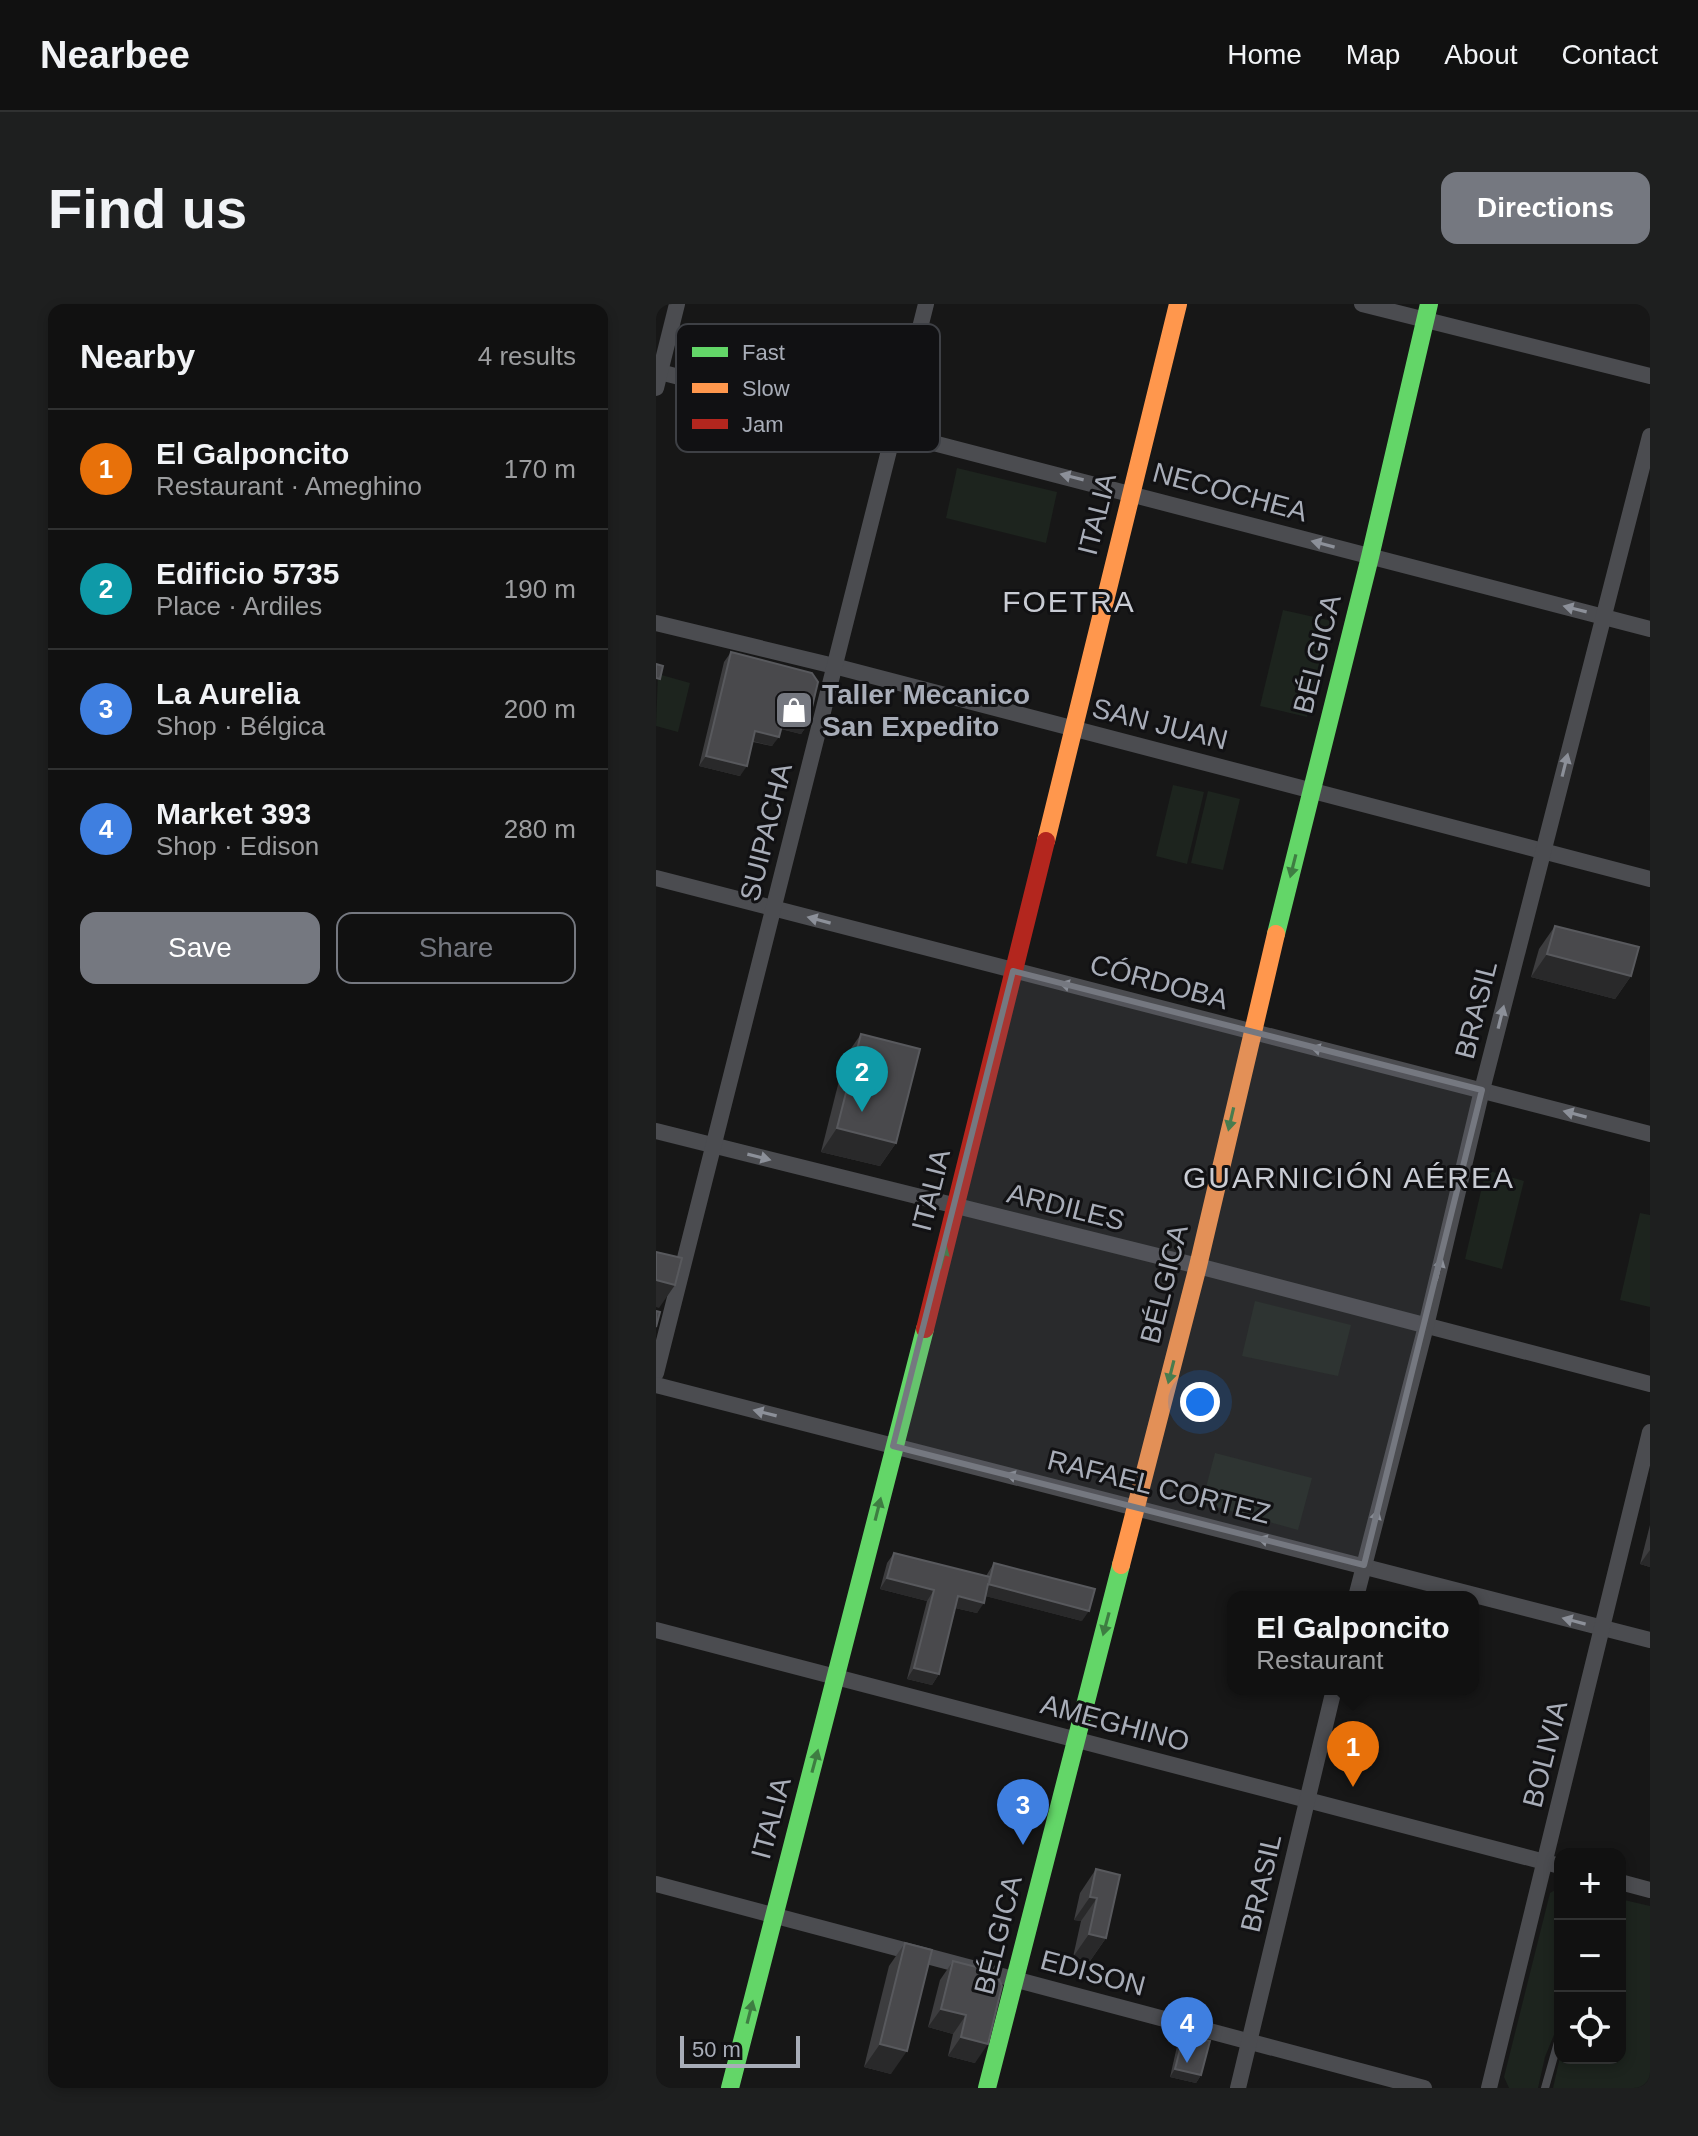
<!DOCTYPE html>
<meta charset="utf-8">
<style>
:root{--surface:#111;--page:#1e1f1f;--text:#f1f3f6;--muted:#9c9d9f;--line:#303131;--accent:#757880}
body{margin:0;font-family:Arial,sans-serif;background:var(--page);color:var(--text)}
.controls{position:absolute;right:24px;bottom:24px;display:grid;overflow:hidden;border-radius:16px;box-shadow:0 4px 12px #0003}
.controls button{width:72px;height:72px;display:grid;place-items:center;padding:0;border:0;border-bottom:2px solid var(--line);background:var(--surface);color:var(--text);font:40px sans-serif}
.scale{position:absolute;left:24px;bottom:20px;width:120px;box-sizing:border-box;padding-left:8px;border:4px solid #a8adb8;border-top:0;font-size:22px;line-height:28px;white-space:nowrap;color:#a8adb8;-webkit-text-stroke:6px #111113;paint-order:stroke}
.you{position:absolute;left:544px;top:1098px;width:28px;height:28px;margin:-20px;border:6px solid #fff;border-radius:50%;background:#1a73e8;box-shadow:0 0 0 12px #1a73e833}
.badge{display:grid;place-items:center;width:52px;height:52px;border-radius:50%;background:var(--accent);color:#fff;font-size:26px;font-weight:700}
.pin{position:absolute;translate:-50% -66px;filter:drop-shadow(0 2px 4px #0008)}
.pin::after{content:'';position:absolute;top:42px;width:28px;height:24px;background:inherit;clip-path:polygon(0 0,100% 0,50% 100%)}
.popup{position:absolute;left:571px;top:1287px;width:252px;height:104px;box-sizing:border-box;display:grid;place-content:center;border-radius:16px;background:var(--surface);filter:drop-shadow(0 2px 6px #0005);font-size:26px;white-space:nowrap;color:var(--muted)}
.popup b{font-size:30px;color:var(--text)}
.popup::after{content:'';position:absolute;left:50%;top:100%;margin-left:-16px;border:16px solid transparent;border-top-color:var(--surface)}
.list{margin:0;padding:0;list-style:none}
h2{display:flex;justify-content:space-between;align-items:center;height:104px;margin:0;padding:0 32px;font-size:34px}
h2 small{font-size:26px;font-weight:400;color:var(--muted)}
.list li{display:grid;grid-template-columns:52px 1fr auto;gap:24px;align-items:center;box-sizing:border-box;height:120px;padding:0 32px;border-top:2px solid var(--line)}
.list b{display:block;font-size:30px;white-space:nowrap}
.list p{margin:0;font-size:26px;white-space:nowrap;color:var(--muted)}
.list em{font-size:26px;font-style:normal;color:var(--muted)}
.actions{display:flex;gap:16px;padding:24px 32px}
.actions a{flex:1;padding:18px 0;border:2px solid var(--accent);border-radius:16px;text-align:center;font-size:28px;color:var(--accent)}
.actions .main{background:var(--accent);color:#fff}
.icon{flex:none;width:44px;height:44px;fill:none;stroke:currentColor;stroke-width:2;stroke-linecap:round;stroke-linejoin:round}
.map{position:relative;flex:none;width:994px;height:1784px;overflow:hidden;border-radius:16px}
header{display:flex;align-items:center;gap:48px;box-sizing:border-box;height:112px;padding:0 40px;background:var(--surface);border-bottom:2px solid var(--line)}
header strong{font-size:38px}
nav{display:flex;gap:44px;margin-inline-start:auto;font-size:28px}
.intro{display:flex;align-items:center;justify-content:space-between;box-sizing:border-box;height:192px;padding:0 48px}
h1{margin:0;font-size:56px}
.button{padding:20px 36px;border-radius:16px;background:var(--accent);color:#fff;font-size:28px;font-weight:700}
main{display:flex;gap:48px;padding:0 48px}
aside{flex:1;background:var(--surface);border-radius:16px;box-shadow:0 4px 12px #0003}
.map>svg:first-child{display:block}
.green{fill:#1d241e}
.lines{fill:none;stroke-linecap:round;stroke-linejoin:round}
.lane{stroke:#4b4c50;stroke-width:8}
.street{stroke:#4b4c50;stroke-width:16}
.fast{stroke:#63d668;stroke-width:18}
.slow{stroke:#ff974d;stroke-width:18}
.jam{stroke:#b3261e;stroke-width:18}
.wall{fill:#3d3d3f}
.shaded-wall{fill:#29292a}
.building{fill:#49494c;stroke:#58595d;stroke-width:2}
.oneway{fill:#8c9099}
.oneway2{fill:#3e7d42}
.marked{fill:#757880;fill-opacity:0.2;stroke:#757880;stroke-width:6;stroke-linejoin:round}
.labels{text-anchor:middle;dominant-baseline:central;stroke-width:6;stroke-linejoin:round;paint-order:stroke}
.street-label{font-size:28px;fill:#a8adb8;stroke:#111113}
.poi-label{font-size:28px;font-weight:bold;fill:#a8adb8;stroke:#111113;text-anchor:start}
.neighbourhood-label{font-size:30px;letter-spacing:2px;fill:#c9ccd4;stroke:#111113}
.key{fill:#111113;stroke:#3e4045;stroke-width:2}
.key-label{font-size:22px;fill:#a8adb8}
</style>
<header>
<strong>Nearbee</strong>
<nav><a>Home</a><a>Map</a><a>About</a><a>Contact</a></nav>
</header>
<div class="intro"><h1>Find us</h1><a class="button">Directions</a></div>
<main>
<aside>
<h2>Nearby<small>4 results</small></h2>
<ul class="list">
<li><span class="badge" style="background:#e8710a">1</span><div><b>El Galponcito</b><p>Restaurant · Ameghino</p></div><em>170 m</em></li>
<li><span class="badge" style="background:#0f9aa8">2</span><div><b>Edificio 5735</b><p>Place · Ardiles</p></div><em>190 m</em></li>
<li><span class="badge" style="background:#3f7fe0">3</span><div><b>La Aurelia</b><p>Shop · Bélgica</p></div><em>200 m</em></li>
<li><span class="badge" style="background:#3f7fe0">4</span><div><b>Market 393</b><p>Shop · Edison</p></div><em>280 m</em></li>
</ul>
<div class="actions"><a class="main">Save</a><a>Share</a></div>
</aside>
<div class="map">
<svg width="994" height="1784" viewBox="0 0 994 1784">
<rect width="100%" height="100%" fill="#171717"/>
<!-- green -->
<g class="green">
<polygon points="301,164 401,188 390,239 290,214"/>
<polygon points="627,306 676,317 651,413 604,402"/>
<polygon points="2,370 34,379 22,428 0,422"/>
<polygon points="517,481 548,488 531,560 500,552"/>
<polygon points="552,487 584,495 567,566 535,559"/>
<polygon points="830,866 868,877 846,965 809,955"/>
<polygon points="984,909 994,911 994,1003 964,996"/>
<polygon points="599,997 695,1021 682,1072 586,1052"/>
<polygon points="559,1149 656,1174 642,1226 546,1199"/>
<polygon points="904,1583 904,1716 889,1753 882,1784 853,1784 848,1773 894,1589"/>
<polygon points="964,1595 994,1602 994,1784 897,1784 904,1753 964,1754"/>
</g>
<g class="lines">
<!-- lane -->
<polyline class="lane" points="889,1784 904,1731"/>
<!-- street -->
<g class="street">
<polyline points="706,0 994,72"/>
<polyline points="0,67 994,325"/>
<polyline points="0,84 21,0"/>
<polyline points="0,319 178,362 994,575"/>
<polyline points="0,574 994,830"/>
<polyline points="0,827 542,962 994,1080"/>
<polyline points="0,1069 270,0"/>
<polyline points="0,1081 994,1336"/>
<polyline points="700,1293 770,1022 826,786 994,132"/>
<polyline points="0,1326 904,1562"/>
<polyline points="964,1578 994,1586"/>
<polyline points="0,1580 768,1784"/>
<polyline points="582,1784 678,1385"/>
<polyline points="833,1784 994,1128"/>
</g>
<!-- fast -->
<g class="fast">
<polyline points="620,630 714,253 773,0"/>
<polyline points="74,1784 269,1025"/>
<polyline points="331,1784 465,1261"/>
</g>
<!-- slow -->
<g class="slow">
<polyline points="390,537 522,0"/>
<polyline points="465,1261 542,962 620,630"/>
</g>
<!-- jam -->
<polyline class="jam" points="269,1025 390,537"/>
</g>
<!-- wall -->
<g class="wall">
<polygon points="75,348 152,420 145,430 125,425 116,442 97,438 84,472 43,462 68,358"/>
<polygon points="899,622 975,672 959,695 875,673 883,645"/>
<polygon points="205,730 240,839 224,862 165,848 189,753"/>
<polygon points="994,1221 994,1263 984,1260"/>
<polygon points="238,1249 330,1272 338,1259 426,1317 330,1292 321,1309 299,1304 283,1370 276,1381 251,1375 271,1297 224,1285 231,1259"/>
<polygon points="440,1565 450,1634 434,1657 417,1653 425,1617 418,1616 424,1589"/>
<polygon points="249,1639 235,1770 208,1763 233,1662"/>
<polygon points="297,1657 340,1668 319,1759 292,1752 297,1730 272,1723 284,1676"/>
<polygon points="528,1730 545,1771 540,1779 514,1773 522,1738"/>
</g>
<!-- shaded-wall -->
<g class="shaded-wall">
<polygon points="128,414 152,420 145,430 121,424"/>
<polygon points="99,427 123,433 116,442 93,436"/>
<polygon points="50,452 91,462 84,472 43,462"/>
<polygon points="891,650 975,672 959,695 875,673"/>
<polygon points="181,824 240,839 224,862 165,848"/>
<polygon points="0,976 19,981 3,1004 0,1003"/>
<polygon points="994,1246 994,1263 984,1260"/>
<polygon points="231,1274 278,1286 271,1297 224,1285"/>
<polygon points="332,1280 433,1307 426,1317 325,1291"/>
<polygon points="302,1292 328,1299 321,1309 295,1303"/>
<polygon points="258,1364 283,1370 276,1381 251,1375"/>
<polygon points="434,1593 441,1594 425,1617 418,1616"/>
<polygon points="433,1630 450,1634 434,1657 417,1653"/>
<polygon points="285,1705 310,1711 297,1730 272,1723"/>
<polygon points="305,1733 332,1740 319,1759 292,1752"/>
<polygon points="224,1740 251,1747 235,1770 208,1763"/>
<polygon points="519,1765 545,1771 540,1779 514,1773"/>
</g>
<!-- building -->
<g class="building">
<polygon points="75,348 156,369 162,378 152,420 128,414 123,433 99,427 91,462 50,452"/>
<polygon points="0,360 7,362 4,375 0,374"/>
<polygon points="899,622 983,643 975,672 891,650"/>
<polygon points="205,730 264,745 240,839 181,824"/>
<polygon points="0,948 26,954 19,981 0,976"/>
<polygon points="0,1007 4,1008 0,1023"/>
<polygon points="238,1249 334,1273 333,1279 338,1259 439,1285 433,1307 332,1280 328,1299 302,1292 283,1370 258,1364 278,1286 231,1274"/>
<polygon points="440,1565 464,1571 450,1634 433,1630 441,1594 434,1593"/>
<polygon points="249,1639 276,1646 251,1747 224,1740"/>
<polygon points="297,1657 340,1668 346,1682 332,1740 305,1733 310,1711 285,1705"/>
<polygon points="528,1730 554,1737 545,1771 519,1765"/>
</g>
<!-- one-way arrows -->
<defs><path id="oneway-solid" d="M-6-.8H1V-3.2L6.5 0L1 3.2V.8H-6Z" transform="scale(2)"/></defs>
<g class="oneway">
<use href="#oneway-solid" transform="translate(416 173) rotate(-166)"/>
<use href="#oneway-solid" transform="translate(667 240) rotate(-165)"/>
<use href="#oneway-solid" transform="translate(919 305) rotate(-166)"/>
<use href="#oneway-solid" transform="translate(909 461) rotate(-76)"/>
<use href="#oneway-solid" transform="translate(163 616) rotate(-165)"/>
<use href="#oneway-solid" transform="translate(415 682) rotate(-165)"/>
<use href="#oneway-solid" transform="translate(845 713) rotate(-76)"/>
<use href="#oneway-solid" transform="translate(666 746) rotate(-166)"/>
<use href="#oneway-solid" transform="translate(919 810) rotate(-165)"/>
<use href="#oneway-solid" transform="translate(103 853) rotate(14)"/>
<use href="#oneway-solid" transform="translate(783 965) rotate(-76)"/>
<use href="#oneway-solid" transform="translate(109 1109) rotate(-166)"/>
<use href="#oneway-solid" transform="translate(361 1173) rotate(-166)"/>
<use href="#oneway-solid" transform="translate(719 1217) rotate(-75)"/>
<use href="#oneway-solid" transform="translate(613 1237) rotate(-166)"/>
<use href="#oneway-solid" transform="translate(918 1317) rotate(-165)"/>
</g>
<g class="oneway2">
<use href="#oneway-solid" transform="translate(637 562) rotate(104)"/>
<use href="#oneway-solid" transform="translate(575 815) rotate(103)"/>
<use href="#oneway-solid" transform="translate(287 953) rotate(-75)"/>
<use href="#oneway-solid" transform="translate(515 1068) rotate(104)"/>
<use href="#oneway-solid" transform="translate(222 1205) rotate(-76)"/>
<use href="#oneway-solid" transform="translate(450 1320) rotate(105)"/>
<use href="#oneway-solid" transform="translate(159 1457) rotate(-75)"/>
<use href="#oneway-solid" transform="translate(94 1708) rotate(-76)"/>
</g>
<!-- marked area -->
<path class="marked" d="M357 667 826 786 708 1261 237 1142Z"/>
<!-- icons -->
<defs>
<symbol id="shop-square" viewBox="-11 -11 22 22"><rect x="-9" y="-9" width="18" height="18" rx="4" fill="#757880" stroke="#111113"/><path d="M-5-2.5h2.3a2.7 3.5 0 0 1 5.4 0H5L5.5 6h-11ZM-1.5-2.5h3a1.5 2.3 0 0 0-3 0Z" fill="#fff"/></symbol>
</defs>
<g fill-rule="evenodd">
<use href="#shop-square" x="116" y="384" width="44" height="44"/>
</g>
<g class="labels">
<!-- street labels -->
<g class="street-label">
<text transform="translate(574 188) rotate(15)">NECOCHEA</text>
<text transform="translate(441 210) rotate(-76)">ITALIA</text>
<text transform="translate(661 350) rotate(-76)">BÉLGICA</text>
<text transform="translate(504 420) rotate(14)">SAN JUAN</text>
<text transform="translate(110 528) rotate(-76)">SUIPACHA</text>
<text transform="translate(503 678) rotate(15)">CÓRDOBA</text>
<text transform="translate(820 706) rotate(-76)">BRASIL</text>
<text transform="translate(275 886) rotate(-76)">ITALIA</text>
<text transform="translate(410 903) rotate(14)">ARDILES</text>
<text transform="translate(508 980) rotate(-76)">BÉLGICA</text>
<text transform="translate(503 1183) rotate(14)">RAFAEL CORTEZ</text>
<text transform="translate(459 1419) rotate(15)">AMEGHINO</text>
<text transform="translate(889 1450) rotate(-76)">BOLIVIA</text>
<text transform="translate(115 1514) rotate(-75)">ITALIA</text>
<text transform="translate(605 1579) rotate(-77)">BRASIL</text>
<text transform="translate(342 1631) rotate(-76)">BÉLGICA</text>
<text transform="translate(437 1669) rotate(15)">EDISON</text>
</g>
<!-- poi labels -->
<g class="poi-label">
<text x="166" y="390">Taller Mecanico<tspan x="166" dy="32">San Expedito</tspan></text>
</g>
<!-- neighbourhood labels -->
<g class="neighbourhood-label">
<text x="413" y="297">FOETRA</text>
<text x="693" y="873">GUARNICIÓN AÉREA</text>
</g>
</g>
<!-- legend -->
<rect x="20" y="20" width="264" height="128" rx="12" class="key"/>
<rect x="36" y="43" width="36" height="10" fill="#63d668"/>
<rect x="36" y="79" width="36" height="10" fill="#ff974d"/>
<rect x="36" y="115" width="36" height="10" fill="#b3261e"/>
<g class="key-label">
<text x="86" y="56">Fast</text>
<text x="86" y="92">Slow</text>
<text x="86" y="128">Jam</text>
</g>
</svg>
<div class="controls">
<button>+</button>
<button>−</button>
<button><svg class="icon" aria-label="locate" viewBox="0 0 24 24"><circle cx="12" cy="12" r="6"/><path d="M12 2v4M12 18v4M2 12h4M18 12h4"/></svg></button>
</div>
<div class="scale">50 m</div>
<div class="you"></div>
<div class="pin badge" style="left:697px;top:1483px;background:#e8710a">1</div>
<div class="popup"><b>El Galponcito</b>Restaurant</div>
<div class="pin badge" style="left:206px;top:808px;background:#0f9aa8">2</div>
<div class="pin badge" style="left:367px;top:1541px;background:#3f7fe0">3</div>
<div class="pin badge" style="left:531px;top:1759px;background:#3f7fe0">4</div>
</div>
</main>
